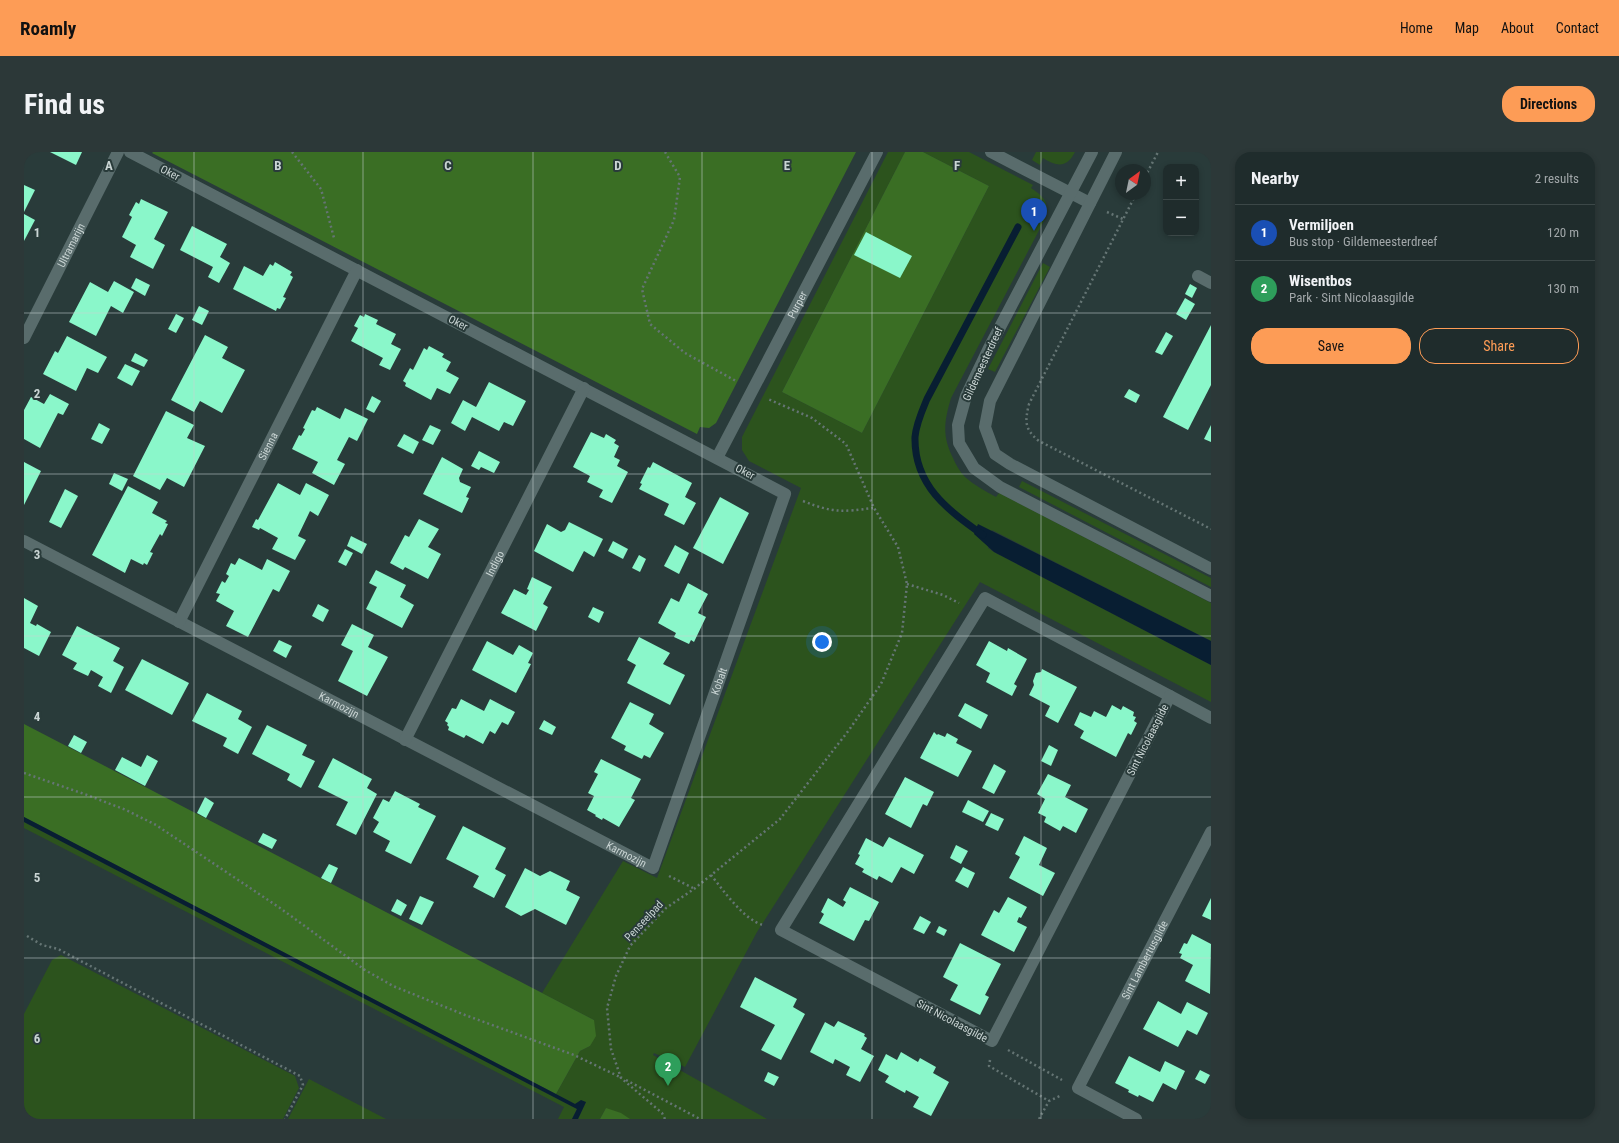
<!DOCTYPE html>
<meta charset="utf-8">
<style>
:root{--surface:#1f2c2c;--page:#2c3838;--text:#f1f3f6;--muted:#a1a7a9;--line:#3c4848;--accent:#fd9c56}
body{margin:0;font-family:"Roboto Condensed",sans-serif;background:var(--page);color:var(--text)}
.controls{position:absolute;right:12px;top:12px;display:grid;overflow:hidden;border-radius:8px;box-shadow:0 2px 6px #0003}
.controls button{width:36px;height:36px;display:grid;place-items:center;padding:0;border:0;border-bottom:1px solid var(--line);background:var(--surface);color:var(--text);font:20px sans-serif}
.compass{position:absolute;left:1091px;top:12px;width:36px;height:36px;border-radius:50%;background:var(--surface);box-shadow:0 2px 6px #0003;rotate:33deg}
.you{position:absolute;left:798px;top:490px;width:14px;height:14px;margin:-10px;border:3px solid #fff;border-radius:50%;background:#1a73e8;box-shadow:0 0 0 6px #1a73e833}
.badge{display:grid;place-items:center;width:26px;height:26px;border-radius:50%;background:var(--accent);color:#fff;font-size:13px;font-weight:700}
.pin{position:absolute;translate:-50% -33px;filter:drop-shadow(0 1px 2px #0008)}
.pin::after{content:'';position:absolute;top:21px;width:14px;height:12px;background:inherit;clip-path:polygon(0 0,100% 0,50% 100%)}
.list{margin:0;padding:0;list-style:none}
h2{display:flex;justify-content:space-between;align-items:center;height:52px;margin:0;padding:0 16px;font-size:17px}
h2 small{font-size:13px;font-weight:400;color:var(--muted)}
.list li{display:grid;grid-template-columns:26px 1fr auto;gap:12px;align-items:center;box-sizing:border-box;height:56px;padding:0 16px;border-top:1px solid var(--line)}
.list b{display:block;font-size:15px;white-space:nowrap}
.list p{margin:0;font-size:13px;white-space:nowrap;color:var(--muted)}
.list em{font-size:13px;font-style:normal;color:var(--muted)}
.actions{display:flex;gap:8px;padding:12px 16px}
.actions a{flex:1;padding:9px 0;border:1px solid var(--accent);border-radius:16px;text-align:center;font-size:14px;color:var(--accent)}
.actions .main{background:var(--accent);color:#111}
.map{position:relative;flex:none;width:1187px;height:967px;overflow:hidden;border-radius:16px}
header{display:flex;align-items:center;gap:24px;box-sizing:border-box;height:56px;padding:0 20px;background:var(--accent);color:#111}
header strong{font-size:19px}
nav{display:flex;gap:22px;margin-inline-start:auto;font-size:14px}
.intro{display:flex;align-items:center;justify-content:space-between;box-sizing:border-box;height:96px;padding:0 24px}
h1{margin:0;font-size:28px}
.button{padding:10px 18px;border-radius:16px;background:var(--accent);color:#111;font-size:14px;font-weight:700}
main{display:flex;gap:24px;padding:0 24px}
aside{flex:1;background:var(--surface);border-radius:16px;box-shadow:0 2px 6px #0003}
.map>svg:first-child{display:block}
.green{fill:#2c531d}
.forest{fill:#3a6e24}
.water{fill:#081e32}
.lines{fill:none;stroke-linecap:round;stroke-linejoin:round}
.stream{stroke:#081e32;stroke-width:7}
.building{fill:#8af7ca}
.path{stroke:#657574;stroke-width:2.5;stroke-dasharray:2 3;stroke-linecap:butt}
.minor{stroke:#596c6c;stroke-width:12}
.grid{fill:none;stroke:#cad5d4;stroke-width:1;stroke-opacity:0.55}
.labels{text-anchor:middle;dominant-baseline:central;stroke-width:4;stroke-linejoin:round;paint-order:stroke}
.street-label{font-size:11px;fill:#cad5d4;stroke:#293b3a}
.grid-label{font-size:13px;text-anchor:middle;font-weight:bold;fill:#cad5d4;stroke:#293b3a;stroke-width:4;stroke-linejoin:round;paint-order:stroke}
</style>
<header>
<strong>Roamly</strong>
<nav><a>Home</a><a>Map</a><a>About</a><a>Contact</a></nav>
</header>
<div class="intro"><h1>Find us</h1><a class="button">Directions</a></div>
<main>
<div class="map">
<svg width="1187" height="967" viewBox="0 0 1187 967">
<rect width="100%" height="100%" fill="#293b3a"/>
<!-- green -->
<g class="green">
<path d="M864 0H881L758 240 838 281 965 34 899 0H945L1009 33 1007 36C1020 45 1026 50 1021 67L927 246C920 270 918 284 929 306 932 313 936 320 941 325 950 333 961 339 972 345L975 341 1187 451V489L968 378 964 396 970 400 1187 513V550L956 430 733 780 661 915 630 901 629 903 743 967H588L582 956 576 967H554L562 950 551 952 532 942 556 899 566 894 570 868 518 841 599 709 633 726 777 336 725 309 718 298V285Z"/>
<path d="M1012 0H1051C1043 16 1033 15 1019 6L1016 13 1008 8Z"/>
<polygon points="1019,111 1026,115 971,220 964,217"/>
<polygon points="998,329 1187,426 1187,435 995,335"/>
<polygon points="0,670 553,957 548,967 534,967 540,955 0,676"/>
<polygon points="37,803 271,924 275,936 259,967 0,967 0,862 28,808"/>
<polygon points="285,927 362,967 264,967"/>
</g>
<!-- forest -->
<g class="forest">
<polygon points="129,0 832,0 692,271 685,276 676,275 673,282 128,1"/>
<polygon points="881,0 899,0 965,34 838,281 758,240"/>
<polygon points="0,572 570,868 572,884 566,894 556,899 532,942 0,665"/>
<polygon points="582,956 597,961 606,967 576,967"/>
</g>
<!-- water -->
<g class="water">
<polygon points="954,372 1187,489 1187,513 970,400 950,382"/>
<polygon points="0,665 551,952 557,948 562,950 554,967 548,967 553,957 0,670"/>
</g>
<g class="lines">
<!-- stream -->
<path class="stream" d="M959 383C924 358 890 334 891 285 892 272 898 259 903 247L994 75"/>
</g>
<!-- building -->
<g class="building">
<polygon points="26,0 58,0 52,13"/>
<polygon points="0,33 11,38 0,60"/>
<polygon points="117,47 144,60 130,87 141,93 129,117 106,105 112,93 98,85 108,65 105,63 112,50 115,52"/>
<polygon points="0,62 11,68 0,89"/>
<polygon points="168,74 203,92 196,105 206,111 195,131 184,125 189,115 156,98"/>
<polygon points="842,80 888,104 876,126 830,103"/>
<polygon points="251,110 268,120 266,123 269,125 259,145 262,146 256,157 253,156 252,159 209,137 220,114 239,124 246,112 249,114"/>
<polygon points="112,126 126,133 121,144 107,136"/>
<polygon points="90,129 110,140 99,161 87,154 72,184 45,170 66,130 84,140"/>
<polygon points="1166,132 1173,136 1168,146 1161,142"/>
<polygon points="1161,146 1171,152 1162,168 1152,162"/>
<polygon points="175,154 185,159 178,173 168,168"/>
<polygon points="152,162 160,166 152,181 144,177"/>
<polygon points="341,162 354,168 352,172 372,182 367,192 377,197 366,218 355,213 359,206 327,189 334,176 330,174 336,163 340,165"/>
<polygon points="1187,173 1187,233 1164,278 1139,265"/>
<polygon points="1142,180 1149,184 1138,203 1131,200"/>
<polygon points="181,183 204,195 198,206 221,218 198,261 176,249 170,260 147,248"/>
<polygon points="43,184 83,205 74,221 63,216 52,239 19,222 31,199 34,201"/>
<polygon points="405,194 420,202 418,205 427,210 422,219 435,226 426,242 413,236 407,248 381,234 382,231 379,229 386,216 389,218 400,196 403,198"/>
<polygon points="111,201 124,208 120,215 107,209"/>
<polygon points="101,212 116,219 108,234 93,226"/>
<polygon points="465,230 502,249 489,274 480,270 475,279 448,265 441,279 427,271 439,248 452,255"/>
<polygon points="1105,237 1116,243 1112,251 1100,245"/>
<polygon points="26,242 45,252 39,263 34,261 16,296 0,287 0,258 7,245 20,252"/>
<polygon points="348,244 357,249 350,261 342,257"/>
<polygon points="293,255 316,267 321,256 344,267 333,289 325,285 313,308 321,312 310,333 288,321 294,310 268,297 275,283 277,284 281,277 279,276 288,258 291,259"/>
<polygon points="142,259 170,273 163,286 181,294 160,335 143,326 136,338 109,324"/>
<polygon points="75,271 86,277 78,292 67,287"/>
<polygon points="406,273 417,278 409,293 398,288"/>
<polygon points="1187,273 1187,290 1180,287"/>
<polygon points="567,280 580,286 582,282 592,288 590,291 595,294 590,305 596,308 593,314 604,320 588,351 575,345 579,338 563,330 566,324 549,315"/>
<polygon points="380,282 395,290 389,302 373,294"/>
<polygon points="455,299 476,310 470,321 457,315 455,318 447,314"/>
<polygon points="418,305 439,317 435,326 436,330 447,335 442,345 445,346 438,361 399,342"/>
<polygon points="0,310 17,319 0,353"/>
<polygon points="629,310 668,331 661,345 672,351 660,373 640,363 645,352 615,337 618,332 616,331 624,315 626,316"/>
<polygon points="90,321 104,327 98,339 85,332"/>
<polygon points="254,331 276,343 282,331 305,343 294,364 286,359 274,384 282,388 271,408 248,397 254,386 236,376 235,378 228,375 232,367 234,368"/>
<polygon points="104,334 134,350 128,361 143,369 141,371 144,372 138,384 136,382 126,400 129,401 123,413 120,411 119,413 107,407 101,421 68,403"/>
<polygon points="41,337 54,344 37,376 25,370"/>
<polygon points="696,345 725,361 699,412 669,396"/>
<polygon points="395,367 415,377 404,395 417,402 404,427 381,415 379,418 366,411 381,383 385,385"/>
<polygon points="545,370 579,387 570,405 560,399 549,420 510,399 523,372 537,380 541,378"/>
<polygon points="327,384 343,392 338,402 323,394"/>
<polygon points="589,389 604,397 599,407 584,399"/>
<polygon points="651,393 665,401 655,422 640,414"/>
<polygon points="321,397 329,401 322,414 314,410"/>
<polygon points="615,403 622,407 616,420 608,416"/>
<polygon points="215,406 238,418 243,407 266,419 255,440 249,437 224,485 202,474 210,459 192,449 196,442 192,441 198,429 201,431 205,424 202,422 207,411 211,413"/>
<polygon points="352,418 382,433 376,445 390,453 378,476 342,457 353,435 345,431"/>
<polygon points="508,425 528,435 519,452 524,455 512,479 477,461 490,437 502,443 505,438 503,437"/>
<polygon points="664,431 684,442 674,461 682,465 670,490 667,488 665,492 650,485 652,481 634,471 647,446 655,450"/>
<polygon points="0,446 14,454 6,471 12,474 13,472 27,480 15,504 0,496"/>
<polygon points="294,452 305,458 299,470 288,464"/>
<polygon points="569,455 580,460 575,471 564,465"/>
<polygon points="328,472 350,483 344,495 364,505 343,544 314,529 329,499 317,493"/>
<polygon points="53,474 96,496 89,509 100,515 87,541 74,534 79,525 67,518 64,524 49,517 53,511 38,503"/>
<polygon points="615,485 646,501 639,512 661,523 646,553 603,531 612,513 603,508"/>
<polygon points="255,488 268,494 262,506 249,499"/>
<polygon points="463,489 489,503 495,493 509,501 504,511 507,512 492,541 448,518"/>
<polygon points="965,489 983,499 984,496 1003,507 990,532 993,534 988,544 962,530 966,521 952,513"/>
<polygon points="118,507 165,531 148,563 101,538"/>
<polygon points="1018,517 1053,535 1034,571 1021,564 1026,554 1005,543 1010,533 1009,529 1012,521 1017,520"/>
<polygon points="183,541 218,559 214,567 228,575 214,602 199,594 203,586 168,569"/>
<polygon points="437,547 460,559 466,547 491,560 484,573 478,570 471,582 466,579 459,592 442,583 440,586 424,578 425,575 423,573 424,571 421,569 428,556 432,557"/>
<polygon points="606,550 630,562 625,572 640,581 626,606 620,603 618,607 600,598 602,594 587,586"/>
<polygon points="941,551 964,563 957,577 934,564"/>
<polygon points="1088,553 1097,558 1099,554 1110,560 1109,564 1112,565 1110,569 1113,571 1107,583 1104,581 1092,605 1056,586 1060,579 1050,573 1056,560 1067,565 1070,559 1082,565"/>
<polygon points="520,568 532,575 528,583 515,577"/>
<polygon points="243,573 283,593 278,603 291,609 277,636 263,628 266,622 228,602"/>
<polygon points="910,580 913,583 914,582 921,585 923,581 934,587 932,591 948,599 934,625 896,606"/>
<polygon points="50,583 63,590 57,601 44,594"/>
<polygon points="1025,593 1034,598 1027,614 1017,609"/>
<polygon points="123,603 134,609 121,634 91,618 98,605 117,615"/>
<polygon points="309,606 348,627 343,636 353,642 332,683 312,673 324,650 294,635"/>
<polygon points="577,607 617,627 607,646 611,648 595,675 579,666 578,668 571,664 572,663 563,658 570,644 564,641 574,622 570,620"/>
<polygon points="970,612 982,619 970,642 958,636"/>
<polygon points="1024,622 1047,633 1041,645 1064,657 1052,681 1039,674 1036,679 1020,670 1022,665 1014,661 1021,647 1013,642"/>
<polygon points="881,625 910,640 903,654 899,652 887,676 861,662"/>
<polygon points="371,639 396,652 394,655 412,664 387,712 361,699 366,689 349,680 355,670 349,666 359,647 365,650"/>
<polygon points="181,645 190,651 182,666 173,661"/>
<polygon points="944,648 965,659 959,670 938,660"/>
<polygon points="967,661 980,667 974,679 961,673"/>
<polygon points="439,674 482,696 471,717 482,723 470,746 449,735 455,724 422,707"/>
<polygon points="239,681 253,688 248,697 234,690"/>
<polygon points="1000,684 1023,696 1015,713 1031,721 1019,744 985,726 996,705 991,702"/>
<polygon points="865,685 900,703 890,722 877,715 868,731 855,724 853,728 838,720 840,717 831,712 836,703 834,702 842,686 859,695"/>
<polygon points="932,693 944,699 937,712 926,706"/>
<polygon points="305,712 314,716 307,731 297,726"/>
<polygon points="939,715 951,721 944,736 931,729"/>
<polygon points="501,716 516,724 526,719 546,729 542,738 556,745 542,773 511,757 497,764 481,755"/>
<polygon points="826,735 855,750 845,769 841,768 830,789 795,771 800,762 797,760 804,746 819,755 822,750 819,748"/>
<polygon points="396,744 410,750 398,773 385,767"/>
<polygon points="984,745 1003,755 997,766 995,765 993,770 1003,775 990,800 957,783 970,758 975,761"/>
<polygon points="1187,746 1187,768 1178,764"/>
<polygon points="373,747 383,753 377,764 367,759"/>
<polygon points="896,764 907,770 900,782 889,777"/>
<polygon points="915,774 923,778 920,784 912,780"/>
<polygon points="1168,782 1187,792 1186,842 1161,829 1169,813 1156,806 1158,802 1155,801 1160,791 1163,792"/>
<polygon points="936,791 977,812 961,843 965,845 956,863 926,848 934,833 919,825"/>
<polygon points="731,825 773,847 769,855 781,862 757,908 737,898 751,873 716,855"/>
<polygon points="1134,849 1157,862 1163,850 1184,861 1173,883 1163,878 1154,895 1119,877"/>
<polygon points="814,869 841,882 840,884 843,886 837,897 850,904 836,930 822,923 826,915 811,907 809,912 786,900 801,870 810,875"/>
<polygon points="877,900 894,910 896,906 912,915 909,921 925,930 907,964 889,955 895,945 882,938 881,941 861,930 865,924 854,918 862,902 873,908"/>
<polygon points="1105,904 1136,920 1141,909 1161,919 1152,938 1139,931 1129,950 1115,943 1114,945 1104,940 1105,938 1091,931"/>
<polygon points="1176,918 1186,923 1181,932 1171,927"/>
<polygon points="744,920 755,925 750,934 740,929"/>
</g>
<g class="lines">
<!-- path -->
<g class="path">
<polyline points="268,0 297,37 310,86"/>
<polyline points="641,0 656,25 650,68 618,137 626,172 661,201 712,229"/>
<polyline points="1121,25 1134,0"/>
<path d="M1112 42 1005 252C1001 269 1000 277 1015 289L1187 377"/>
<polyline points="1083,60 1099,67"/>
<path d="M779 349C809 361 818 360 849 356"/>
<polyline points="883,432 919,443 935,451"/>
<polyline points="0,621 63,643 102,658 132,673 256,756 341,818 369,834 441,863 550,903 598,926"/>
<path d="M687 723C699 738 720 768 739 773"/>
<polyline points="645,724 669,736"/>
<polyline points="3,784 18,793 34,797 276,924 279,933 261,967"/>
<polyline points="984,898 1038,928"/>
<polyline points="966,908 965,914 1025,949"/>
<polyline points="602,928 676,967"/>
<polyline points="641,967 638,961 597,926 587,897 583,856 592,824 606,794 642,756 670,737 756,667 825,578 857,532 878,481 883,432 874,395 850,356 822,292 788,266 744,247"/>
<polyline points="1015,967 1025,949 1038,943"/>
</g>
<!-- minor -->
<g class="minor">
<polyline points="967,0 1066,51"/>
<polyline points="1068,0 965,196 942,244 934,273 935,291 950,316 976,335 1187,444"/>
<polyline points="1092,0 966,249 961,275 971,302 986,312 1187,417"/>
<polyline points="1174,124 1187,131"/>
<path id="s1" d="M0 186 94 0"/>
<path id="s2" d="M693 306 853 0"/>
<path id="s3" d="M0 389 629 716 761 342 106 0"/>
<polygon points="961,446 1146,544 968,889 757,778"/>
<path id="s4" d="M155 470 333 118"/>
<polyline points="1146,544 1187,566"/>
<path id="s5" d="M381 588 560 236"/>
<path id="s6" d="M1112 967 1054 936 1187 680"/>
</g>
</g>
<!-- grid -->
<path class="grid" d="M170 0V967M339 0V967M509 0V967M678 0V967M848 0V967M1017 0V967M0 161H1187M0 322H1187M0 484H1187M0 645H1187M0 806H1187"/>
<g class="labels">
<!-- street labels -->
<g class="street-label">
<text transform="translate(146 21) rotate(27)">Oker</text>
<text stroke="none"><textPath href="#s1" startOffset="104">Ultramarijn</textPath></text>
<text stroke="none"><textPath href="#s2" startOffset="173">Purper</textPath></text>
<text transform="translate(434 171) rotate(27)">Oker</text>
<text transform="translate(959 212) rotate(-65)">Gildemeesterdreef</text>
<text stroke="none"><textPath href="#s4" startOffset="197">Sienna</textPath></text>
<text transform="translate(721 320) rotate(27)">Oker</text>
<text stroke="none"><textPath href="#s5" startOffset="198">Indigo</textPath></text>
<text stroke="none"><textPath href="#s3" startOffset="907">Kobalt</textPath></text>
<text stroke="none"><textPath href="#s3" startOffset="355">Karmozijn</textPath></text>
<text transform="translate(1124 588) rotate(-63)">Sint Nicolaasgilde</text>
<text stroke="none"><textPath href="#s3" startOffset="679">Karmozijn</textPath></text>
<text transform="translate(620 769) rotate(-47)">Penseelpad</text>
<text stroke="none"><textPath href="#s6" startOffset="210">Sint Lambertusgilde</textPath></text>
<text transform="translate(928 869) rotate(28)">Sint Nicolaasgilde</text>
</g>
</g>
<g class="grid-label">
<text x="85" y="18">A</text>
<text x="254" y="18">B</text>
<text x="424" y="18">C</text>
<text x="594" y="18">D</text>
<text x="763" y="18">E</text>
<text x="933" y="18">F</text>
<text x="13" y="85">1</text>
<text x="13" y="246">2</text>
<text x="13" y="407">3</text>
<text x="13" y="569">4</text>
<text x="13" y="730">5</text>
<text x="13" y="891">6</text>
</g>
</svg>
<div class="controls">
<button>+</button>
<button>−</button>
</div>
<svg class="compass" viewBox="-18 -18 36 36"><path d="M0-13l5 13h-10z" fill="#e53935"/><path d="M0 13l5-13h-10z" fill="#a1a7a9"/></svg>
<div class="you"></div>
<div class="pin badge" style="left:1010px;top:79px;background:#1a4fb4">1</div>
<div class="pin badge" style="left:644px;top:934px;background:#2e9e5b">2</div>
</div>
<aside>
<h2>Nearby<small>2 results</small></h2>
<ul class="list">
<li><span class="badge" style="background:#1a4fb4">1</span><div><b>Vermiljoen</b><p>Bus stop · Gildemeesterdreef</p></div><em>120 m</em></li>
<li><span class="badge" style="background:#2e9e5b">2</span><div><b>Wisentbos</b><p>Park · Sint Nicolaasgilde</p></div><em>130 m</em></li>
</ul>
<div class="actions"><a class="main">Save</a><a>Share</a></div>
</aside>
</main>
